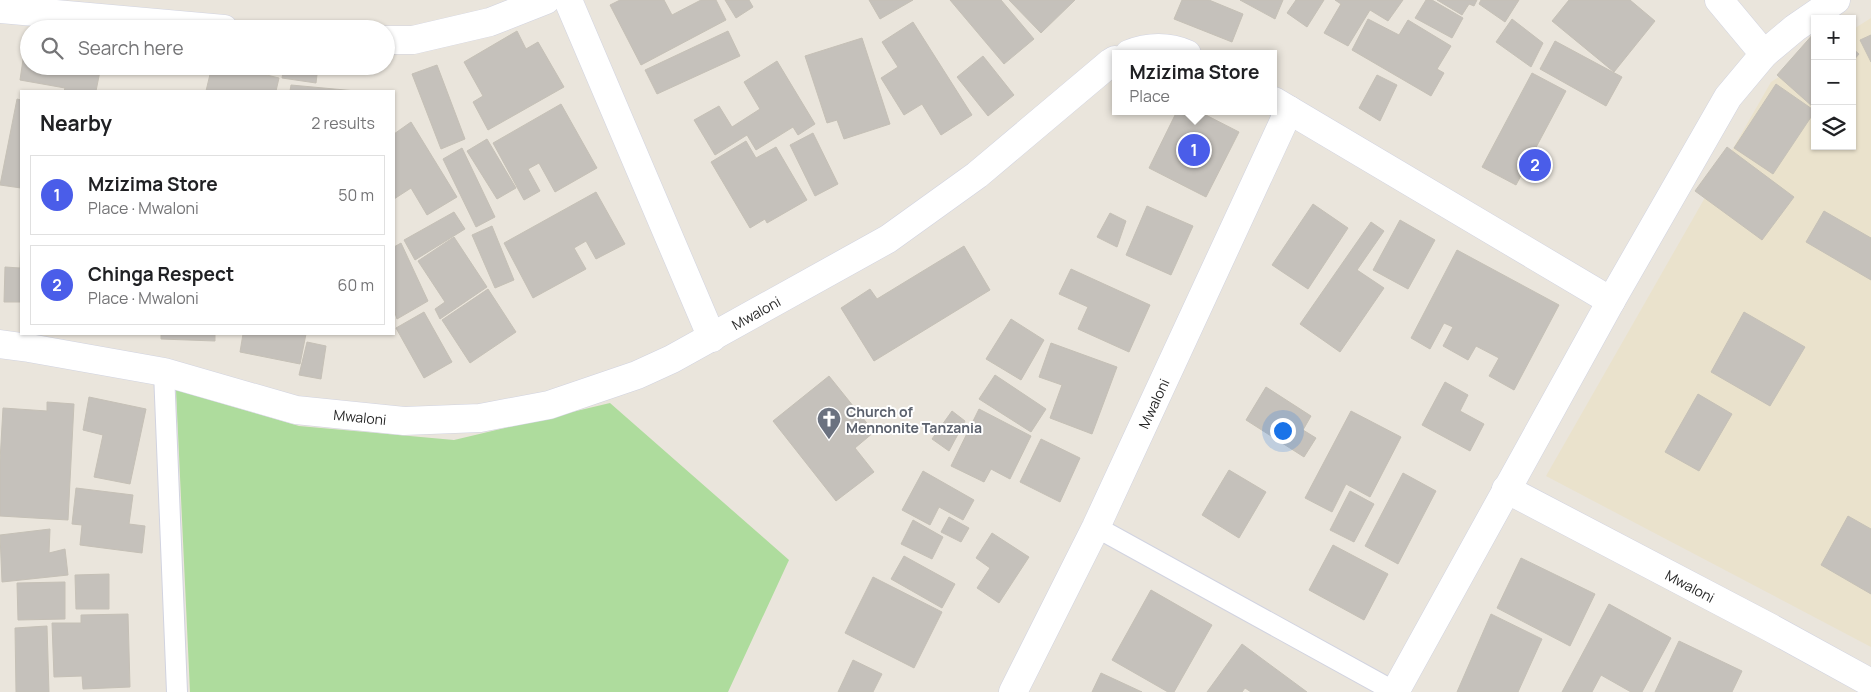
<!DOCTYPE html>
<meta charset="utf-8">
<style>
:root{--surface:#fff;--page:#f6f6f6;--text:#202124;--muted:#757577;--line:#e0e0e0;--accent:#4a5de9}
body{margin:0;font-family:Manrope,sans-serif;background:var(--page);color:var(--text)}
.controls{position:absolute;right:15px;top:15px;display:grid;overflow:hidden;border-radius:0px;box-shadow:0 1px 4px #0004}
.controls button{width:45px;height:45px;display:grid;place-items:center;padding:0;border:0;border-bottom:1px solid var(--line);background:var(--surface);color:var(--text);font:25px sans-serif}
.you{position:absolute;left:1282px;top:430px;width:18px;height:18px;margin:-12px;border:4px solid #fff;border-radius:50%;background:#1a73e8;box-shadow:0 0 0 8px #1a73e833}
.badge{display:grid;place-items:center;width:32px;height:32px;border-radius:50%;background:var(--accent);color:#fff;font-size:16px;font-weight:700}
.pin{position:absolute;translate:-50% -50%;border:2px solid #fff;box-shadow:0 1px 5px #0006}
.popup{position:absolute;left:1112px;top:50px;width:165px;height:65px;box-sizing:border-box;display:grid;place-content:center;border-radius:0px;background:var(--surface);filter:drop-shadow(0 1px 4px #0005);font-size:16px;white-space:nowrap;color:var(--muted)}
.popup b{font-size:19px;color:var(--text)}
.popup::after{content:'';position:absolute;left:50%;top:100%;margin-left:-10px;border:10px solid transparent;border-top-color:var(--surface)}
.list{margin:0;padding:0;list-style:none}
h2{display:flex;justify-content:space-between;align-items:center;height:65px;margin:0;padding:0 20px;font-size:21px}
h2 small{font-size:16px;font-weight:400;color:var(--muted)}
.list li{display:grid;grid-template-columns:32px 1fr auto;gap:15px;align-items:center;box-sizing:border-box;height:80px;margin:0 10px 10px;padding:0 10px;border:1px solid var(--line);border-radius:0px}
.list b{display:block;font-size:19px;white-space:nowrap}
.list p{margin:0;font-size:16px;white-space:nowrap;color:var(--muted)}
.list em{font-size:16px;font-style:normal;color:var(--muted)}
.icon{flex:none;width:28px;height:28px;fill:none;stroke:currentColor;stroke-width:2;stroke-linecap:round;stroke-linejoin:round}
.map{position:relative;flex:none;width:1871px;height:692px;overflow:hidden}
.search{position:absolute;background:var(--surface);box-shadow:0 1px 4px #0004;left:20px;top:20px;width:375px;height:55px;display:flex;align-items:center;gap:12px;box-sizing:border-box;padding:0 18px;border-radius:28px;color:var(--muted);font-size:19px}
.panel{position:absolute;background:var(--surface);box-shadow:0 1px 4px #0004;left:20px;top:90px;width:375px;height:245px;border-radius:0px}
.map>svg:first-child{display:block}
.education{fill:#eae2cc}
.green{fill:#aedc9d}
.building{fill:#c5c1bb;stroke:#c5c0b6}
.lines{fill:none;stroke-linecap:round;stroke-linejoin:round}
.lane-casing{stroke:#d1d3e0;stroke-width:22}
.street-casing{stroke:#d1d3e0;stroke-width:29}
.lane{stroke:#fff;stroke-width:20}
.street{stroke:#fff;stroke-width:28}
.labels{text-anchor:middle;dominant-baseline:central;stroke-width:4;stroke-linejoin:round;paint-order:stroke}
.street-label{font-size:14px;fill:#292929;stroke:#fff}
.worship-label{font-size:14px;font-weight:bold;fill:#5b616d;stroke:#fff;text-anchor:start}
</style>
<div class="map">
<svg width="1871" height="692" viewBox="0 0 1871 692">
<rect width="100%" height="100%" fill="#eae5dc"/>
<!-- education -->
<polygon class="education" points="1871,18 1871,647 1546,476 1771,82 1815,54 1815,146 1852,146 1852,30"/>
<!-- green -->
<polygon class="green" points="176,390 299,426 454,440 610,403 789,560 728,692 190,692"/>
<!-- building -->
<g class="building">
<polygon points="620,0 664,0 672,15 701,0 716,0 726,20 641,65 610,5"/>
<polygon points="725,0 749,0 753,7 736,18"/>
<polygon points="869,0 913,0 880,19"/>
<polygon points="950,0 1001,0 1034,39 1004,64"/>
<polygon points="1009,0 1075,0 1041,33"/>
<polygon points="1182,0 1209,0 1243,14 1232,42 1174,19"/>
<polygon points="1240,0 1283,0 1275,19"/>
<polygon points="1296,0 1324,0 1307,27 1287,13"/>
<polygon points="1335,0 1403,0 1388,21 1370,10 1348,46 1324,33 1341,4"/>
<polygon points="1426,0 1432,0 1463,18 1452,38 1415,18"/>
<polygon points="1437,0 1477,0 1474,6 1469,4 1462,15"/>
<polygon points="1481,0 1519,0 1505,22 1479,4"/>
<polygon points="1569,0 1630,0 1655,21 1614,72 1552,21"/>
<polygon points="1368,19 1399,35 1408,20 1451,46 1437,69 1444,73 1431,96 1352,50"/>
<polygon points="1512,19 1543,43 1531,67 1496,42"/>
<polygon points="913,22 972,115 941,135 922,104 904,115 881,78 898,67 882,42"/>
<polygon points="517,31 526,49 538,42 564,87 488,130 473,102 483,96 464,62"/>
<polygon points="728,31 740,56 657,94 645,70"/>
<polygon points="1815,32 1815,106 1813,107 1777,75"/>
<polygon points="1871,35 1871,62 1860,40"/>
<polygon points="862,38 890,124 844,139 837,120 827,123 805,56"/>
<polygon points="26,39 29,40 29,66 101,66 96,91 64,91 65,88 20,80"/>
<polygon points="1555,41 1622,77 1606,106 1540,69"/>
<polygon points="1852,48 1859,54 1852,62"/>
<polygon points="983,56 1014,95 988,116 957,77"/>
<polygon points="777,61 815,124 798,135 793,127 756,150 747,135 715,155 694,120 719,106 732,127 760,109 744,82"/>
<polygon points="437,65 465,139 441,149 412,74"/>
<polygon points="212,66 230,66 279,78 276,91 206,91"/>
<polygon points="284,66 318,66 316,83 282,78"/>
<polygon points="1532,73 1566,91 1516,185 1482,167"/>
<polygon points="1377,75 1397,85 1380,121 1359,108"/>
<polygon points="1776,84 1815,111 1773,174 1734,148"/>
<polygon points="291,85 356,91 290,91"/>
<polygon points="17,99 21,100 21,188 0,185"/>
<polygon points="561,104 597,168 555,192 539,163 528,169 540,191 524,200 493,143"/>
<polygon points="1177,111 1198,111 1239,132 1206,197 1149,168"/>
<polygon points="411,122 457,197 427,215 411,188 394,199 394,134"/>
<polygon points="813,133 838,184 815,196 790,145"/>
<polygon points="487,139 516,188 497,199 467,151"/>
<polygon points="746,141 756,158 776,147 807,200 767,223 765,219 750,228 711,162"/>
<polygon points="1727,147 1794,197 1762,240 1695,191"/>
<polygon points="462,148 495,217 476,227 443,159"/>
<polygon points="1533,157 1542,159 1540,176 1527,171"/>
<polygon points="596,192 625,244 596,259 586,241 574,248 586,269 533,298 504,243"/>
<polygon points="1313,204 1348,228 1308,289 1272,265"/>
<polygon points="1147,206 1193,226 1171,275 1126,255"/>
<polygon points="1824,211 1871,238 1871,280 1806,242"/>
<polygon points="454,212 465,229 415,260 404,240"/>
<polygon points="1110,213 1126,221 1117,247 1097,237"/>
<polygon points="1400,220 1435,240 1408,289 1373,270"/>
<polygon points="1371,222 1384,231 1357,270 1384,288 1340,352 1300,324"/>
<polygon points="492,226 514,280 495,288 472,235"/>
<polygon points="21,229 21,302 4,302 5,267 20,268"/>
<polygon points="454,237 487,287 440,319 435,309 445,302 418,261"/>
<polygon points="401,243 428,301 397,319 394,310 394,247"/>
<polygon points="964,246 990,290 874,361 841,308 870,289 877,299"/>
<polygon points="1457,250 1559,305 1514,390 1489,376 1499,358 1476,346 1468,360 1443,346 1453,327 1444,323 1430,349 1411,338"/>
<polygon points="1071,269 1150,305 1129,352 1078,329 1088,307 1059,294"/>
<polygon points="488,289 516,332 470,363 442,320"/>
<polygon points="424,312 452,362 424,378 396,328"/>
<polygon points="1744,312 1805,347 1770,406 1711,372"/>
<polygon points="1011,319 1044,340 1021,380 986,359"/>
<polygon points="161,334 215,334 215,341 161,339"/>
<polygon points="243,334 306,334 300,364 240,352"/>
<polygon points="307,342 326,346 321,379 299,375"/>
<polygon points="1051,343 1117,367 1092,434 1050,418 1062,385 1039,377"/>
<polygon points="995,375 1046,409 1031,432 979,399"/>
<polygon points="829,376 874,432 855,448 874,472 836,501 773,421"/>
<polygon points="1445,382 1468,395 1460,411 1484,424 1470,451 1422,425"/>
<polygon points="1266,387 1311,416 1303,430 1316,438 1304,457 1246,420"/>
<polygon points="1698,394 1732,414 1699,471 1665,452"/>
<polygon points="89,397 146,409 130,484 94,477 103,435 83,430"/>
<polygon points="47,402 74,404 68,520 0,516 0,461 3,408 47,411"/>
<polygon points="979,409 1031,436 1010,479 991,469 984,482 951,466"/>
<polygon points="952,411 965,421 949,451 932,439"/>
<polygon points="1351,411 1401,437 1370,497 1346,484 1332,512 1305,498"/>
<polygon points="1041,439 1080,458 1060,502 1020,482"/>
<polygon points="1229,470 1266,492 1239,538 1202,515"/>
<polygon points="923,471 974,500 963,520 939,507 930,525 902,510"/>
<polygon points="1403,473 1436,491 1398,564 1365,546"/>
<polygon points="76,488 133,495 129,524 145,526 142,553 80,545 82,525 72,524"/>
<polygon points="1350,491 1374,504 1354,542 1330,530"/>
<polygon points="1848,516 1871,529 1871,594 1821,565"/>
<polygon points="949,517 969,528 961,542 941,532"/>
<polygon points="913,520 943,537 932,559 901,544"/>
<polygon points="50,529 49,553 65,549 68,575 2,582 0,535"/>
<polygon points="992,533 1029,557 999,603 977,588 990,568 976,558"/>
<polygon points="1333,545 1388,574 1364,620 1309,590"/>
<polygon points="904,556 955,584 942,608 891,579"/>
<polygon points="1521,558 1595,594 1570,646 1497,608"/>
<polygon points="109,574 109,609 76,609 75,575"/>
<polygon points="873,577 942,612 914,668 845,633"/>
<polygon points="65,582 65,619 18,620 17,583"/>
<polygon points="1151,590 1212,625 1174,692 1168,692 1112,660"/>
<polygon points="1609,604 1671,638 1642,692 1631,692 1601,675 1592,692 1562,692"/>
<polygon points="128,614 130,687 83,689 82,676 54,677 52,623 81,623 81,615"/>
<polygon points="1491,614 1542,639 1518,692 1457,692"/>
<polygon points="47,626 49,692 16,692 15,628"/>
<polygon points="1679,641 1742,671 1732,692 1655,692"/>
<polygon points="1242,644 1307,692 1251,692 1245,688 1242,692 1207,692"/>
<polygon points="853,660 882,674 873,692 838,692"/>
<polygon points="1101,673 1142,692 1092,692"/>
</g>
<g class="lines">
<defs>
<g id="lane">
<polyline points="164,372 177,692"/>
<polyline points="1096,527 1395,692"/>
</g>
<g id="street">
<polyline points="568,0 712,338"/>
<polyline points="1719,0 1764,54"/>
<polyline points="0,9 224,29"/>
<polyline points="386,40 413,40 490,22 546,0"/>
<path d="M1129 54C1148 46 1169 46 1187 54"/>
<polyline points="1274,101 1611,301"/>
<path id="s1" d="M0 344 29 348 164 372 296 410 404 421 480 418 549 405 637 375 672 359 888 239 977 175 1110 63 1115 60"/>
<path id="s2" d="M1506 489 1771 628 1871 683"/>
<path id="s3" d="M1013 692 1096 527 1289 110"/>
<polyline points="1395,692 1611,301 1728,97 1764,54 1795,28 1836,0"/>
</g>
</defs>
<!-- lane casing -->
<use href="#lane" class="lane-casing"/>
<!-- street casing -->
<use href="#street" class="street-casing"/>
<!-- lane -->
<use href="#lane" class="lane"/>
<!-- street -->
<use href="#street" class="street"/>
</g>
<!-- icons -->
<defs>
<symbol id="church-pin" viewBox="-11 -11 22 30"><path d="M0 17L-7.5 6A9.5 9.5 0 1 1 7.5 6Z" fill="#6b7280" stroke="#fff"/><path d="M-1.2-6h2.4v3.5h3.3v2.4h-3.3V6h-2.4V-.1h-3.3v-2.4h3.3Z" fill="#fff"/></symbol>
</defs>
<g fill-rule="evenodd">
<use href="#church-pin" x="815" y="405" width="28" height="38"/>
</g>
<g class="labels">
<!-- street labels -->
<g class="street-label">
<text stroke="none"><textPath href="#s1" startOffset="786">Mwaloni</textPath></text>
<text stroke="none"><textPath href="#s3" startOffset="321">Mwaloni</textPath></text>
<text stroke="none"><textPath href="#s1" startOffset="368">Mwaloni</textPath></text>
<text stroke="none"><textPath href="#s2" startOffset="208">Mwaloni</textPath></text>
</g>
<!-- worship labels -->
<g class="worship-label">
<text x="846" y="411">Church of<tspan x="846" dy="16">Mennonite Tanzania</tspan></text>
</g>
</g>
</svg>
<div class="controls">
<button>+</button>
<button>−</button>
<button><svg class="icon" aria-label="layers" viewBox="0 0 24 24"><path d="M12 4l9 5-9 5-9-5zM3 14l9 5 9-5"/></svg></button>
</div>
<div class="you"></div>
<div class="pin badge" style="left:1194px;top:150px">1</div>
<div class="popup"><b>Mzizima Store</b>Place</div>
<div class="pin badge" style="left:1535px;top:165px">2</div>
<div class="search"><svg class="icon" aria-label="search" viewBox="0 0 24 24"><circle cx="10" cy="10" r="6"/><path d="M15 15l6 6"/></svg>Search here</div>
<section class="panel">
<h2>Nearby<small>2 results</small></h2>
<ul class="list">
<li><span class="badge">1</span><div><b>Mzizima Store</b><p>Place · Mwaloni</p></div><em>50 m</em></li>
<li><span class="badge">2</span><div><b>Chinga Respect</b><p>Place · Mwaloni</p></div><em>60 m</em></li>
</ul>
</section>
</div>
